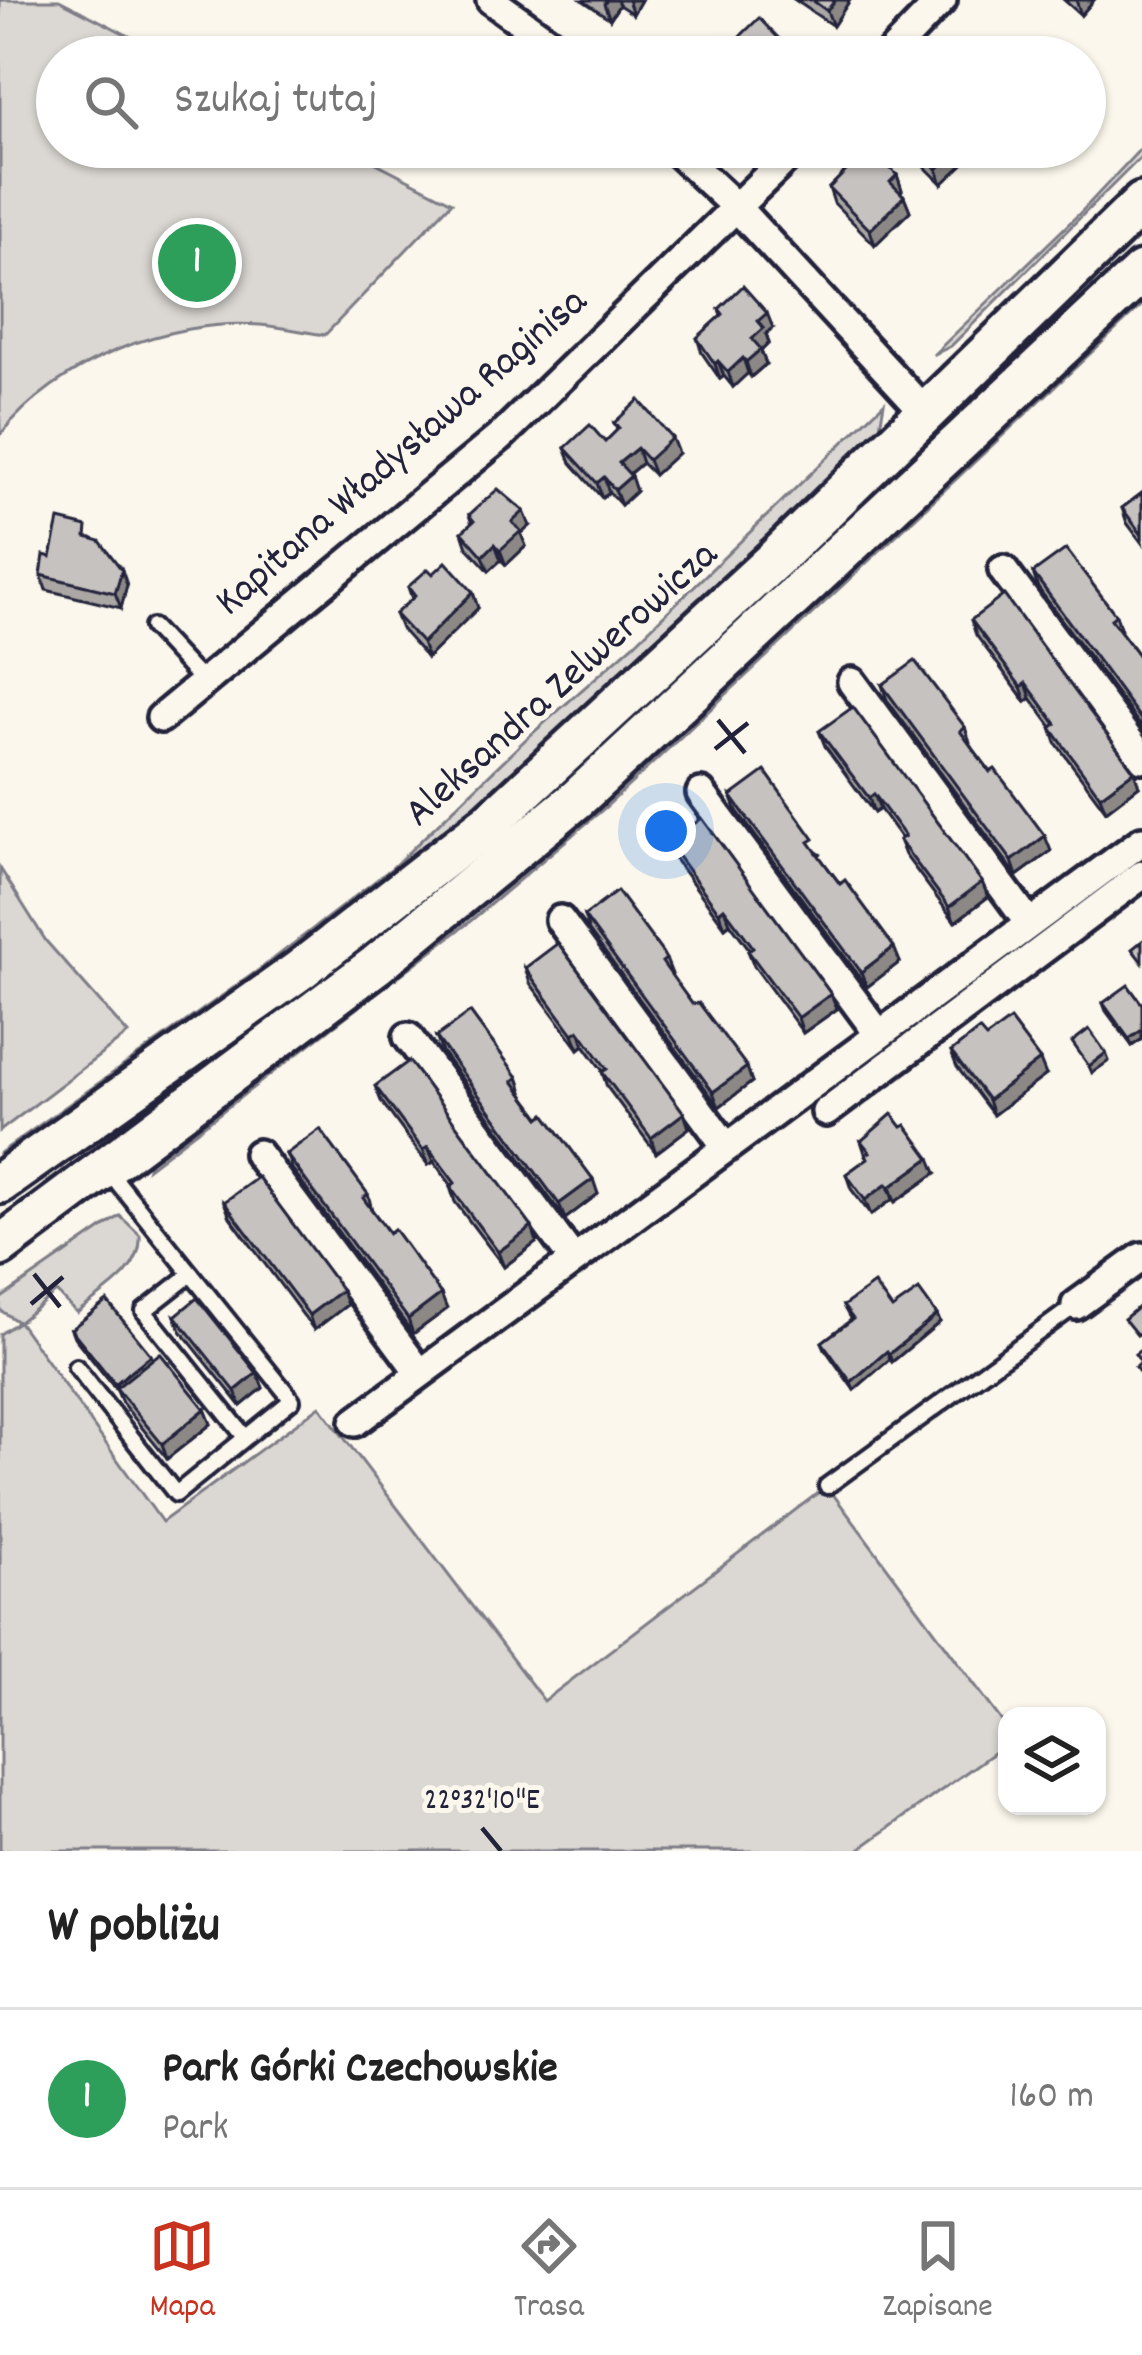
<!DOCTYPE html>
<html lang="pl">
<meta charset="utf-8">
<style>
:root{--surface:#fff;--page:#f6f6f6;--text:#222;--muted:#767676;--line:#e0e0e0;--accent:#c8321e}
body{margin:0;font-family:Dekko,sans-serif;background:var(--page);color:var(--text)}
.controls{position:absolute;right:36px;bottom:36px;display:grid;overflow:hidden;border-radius:24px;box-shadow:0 3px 9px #0004}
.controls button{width:108px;height:108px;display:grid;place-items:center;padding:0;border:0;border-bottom:3px solid var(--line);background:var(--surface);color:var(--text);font:60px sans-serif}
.you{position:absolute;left:666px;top:831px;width:42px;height:42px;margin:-30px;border:9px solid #fff;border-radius:50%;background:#1a73e8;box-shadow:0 0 0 18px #1a73e833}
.badge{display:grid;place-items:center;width:78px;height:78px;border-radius:50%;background:var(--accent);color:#fff;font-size:39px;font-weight:700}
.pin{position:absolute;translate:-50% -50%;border:6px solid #fff;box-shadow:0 3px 12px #0006}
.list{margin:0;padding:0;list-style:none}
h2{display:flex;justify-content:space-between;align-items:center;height:156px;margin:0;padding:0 48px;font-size:51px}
h2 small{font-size:39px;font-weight:400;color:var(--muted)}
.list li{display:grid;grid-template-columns:78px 1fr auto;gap:36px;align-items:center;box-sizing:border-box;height:180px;padding:0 48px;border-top:3px solid var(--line)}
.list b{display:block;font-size:45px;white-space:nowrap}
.list p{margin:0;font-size:39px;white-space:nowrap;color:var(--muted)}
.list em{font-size:39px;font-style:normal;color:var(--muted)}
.icon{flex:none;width:66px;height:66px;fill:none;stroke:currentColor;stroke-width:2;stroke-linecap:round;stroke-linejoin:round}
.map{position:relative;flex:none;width:1142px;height:1851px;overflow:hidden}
.search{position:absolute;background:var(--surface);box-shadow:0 3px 9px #0004;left:36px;right:36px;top:36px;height:132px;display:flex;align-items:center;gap:30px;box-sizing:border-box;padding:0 42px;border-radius:66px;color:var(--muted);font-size:45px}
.sheet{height:336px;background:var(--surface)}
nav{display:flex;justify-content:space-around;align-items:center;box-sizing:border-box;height:168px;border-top:3px solid var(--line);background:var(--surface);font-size:33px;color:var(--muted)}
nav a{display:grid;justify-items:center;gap:6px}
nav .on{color:var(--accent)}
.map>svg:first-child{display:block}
.green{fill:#dbd8d3;stroke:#7e7d87;stroke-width:3}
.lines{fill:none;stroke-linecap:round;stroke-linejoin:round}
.lane-casing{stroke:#22223b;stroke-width:22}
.street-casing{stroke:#22223b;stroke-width:36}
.secondary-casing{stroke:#22223b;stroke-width:48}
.lane{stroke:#fbf7ec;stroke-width:14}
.street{stroke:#fbf7ec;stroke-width:27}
.secondary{stroke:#fbf7ec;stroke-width:39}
.wall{fill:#aaa7a5;stroke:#22223b;stroke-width:3}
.shaded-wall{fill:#8b8886;stroke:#22223b;stroke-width:3}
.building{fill:#c6c2c0;stroke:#22223b;stroke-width:3}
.ticks{fill:none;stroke:#22223b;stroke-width:4.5}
.labels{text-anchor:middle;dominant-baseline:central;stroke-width:10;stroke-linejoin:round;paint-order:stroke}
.street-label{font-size:42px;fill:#22223b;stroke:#fbf7ec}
.ticks-label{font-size:30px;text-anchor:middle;fill:#22223b;stroke:#fbf7ec;stroke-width:10;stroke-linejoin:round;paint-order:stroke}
</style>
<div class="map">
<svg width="1142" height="1851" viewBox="0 0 1142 1851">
<rect width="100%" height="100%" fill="#fbf7ec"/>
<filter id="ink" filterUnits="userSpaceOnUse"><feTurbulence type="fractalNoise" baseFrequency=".00833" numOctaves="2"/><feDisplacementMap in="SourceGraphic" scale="24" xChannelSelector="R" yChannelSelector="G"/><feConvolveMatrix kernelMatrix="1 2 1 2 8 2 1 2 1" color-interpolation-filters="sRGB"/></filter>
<g filter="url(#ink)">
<!-- green -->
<g class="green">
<path d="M0 0H59L170 57H57V147H345L452 202 325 335C304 332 282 327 260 325 168 318 57 362 0 435Z"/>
<polygon points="1142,147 1142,156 951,346 933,355 1083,210"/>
<polygon points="1142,233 943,434 562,793 380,941 39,1197 36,1194 352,958 547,801 891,479"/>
<polygon points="1142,296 1142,305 607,806 468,923 148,1168 152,1155 588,814"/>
<polygon points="884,403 879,432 740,570 483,803 251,984 0,1160 0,1153 263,967 391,869 526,739 634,644"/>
<polygon points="0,868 46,941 128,1034 0,1131"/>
<path d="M120 1216 140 1235C143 1272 102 1292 77 1313L56 1292 19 1322 162 1522 320 1406 544 1701 827 1486 1007 1728V1743L857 1851H0V1334L18 1322 0 1310V1299Z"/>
</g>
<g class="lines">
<defs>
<g id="lane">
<polyline points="152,627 203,682"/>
<polyline points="191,1274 144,1311 245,1437"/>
<polyline points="76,1367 176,1494 292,1400 107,1169"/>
<polyline points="827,1486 1076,1305"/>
</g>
<g id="street">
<polyline points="491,0 570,57"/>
<polyline points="887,57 942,0"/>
<polyline points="672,147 738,209 927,414"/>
<polyline points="1003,570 1142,758"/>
<polyline points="852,682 1029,923"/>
<polyline points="161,718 500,437 798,147"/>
<polyline points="701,793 878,1033"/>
<polyline points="560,920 725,1145"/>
<polyline points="408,1037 573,1259"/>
<polyline points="826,1112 1142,875"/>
<polyline points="258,1154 420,1373"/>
<polyline points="1076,1305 1142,1257"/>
<polyline points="355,1422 1142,841"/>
</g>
<g id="secondary">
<polyline points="0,1183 300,970 490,822 778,556 1142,203"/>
<polyline points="0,1246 376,965 578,798 1142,272"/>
</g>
</defs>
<!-- lane casing -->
<use href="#lane" class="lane-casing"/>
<!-- street casing -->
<use href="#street" class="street-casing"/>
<!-- secondary casing -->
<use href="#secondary" class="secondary-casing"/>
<!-- lane -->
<use href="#lane" class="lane"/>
<!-- street -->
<use href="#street" class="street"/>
<!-- secondary -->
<use href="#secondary" class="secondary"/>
</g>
<!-- wall -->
<g class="wall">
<polygon points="582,0 641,0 633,14 619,5 610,19"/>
<polygon points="795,0 850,0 833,26"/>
<polygon points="1064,0 1094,0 1081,15"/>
<polygon points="898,147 972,147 975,153 942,184 911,153 907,157"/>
<polygon points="840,161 897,175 902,190 900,192 904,196 910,211 875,245 834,203 829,188 844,173"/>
<polygon points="719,309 773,328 766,334 769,343 761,351 766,364 751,377 748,373 733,387 724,376 720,379 702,353 697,338 721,316"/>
<polygon points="614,423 678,453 654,475 642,463 629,474 636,491 621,505 609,492 602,498 571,463 565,448 605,442 617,430"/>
<polygon points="1142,493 1142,543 1127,523 1122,508"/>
<polygon points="469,515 530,526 521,534 526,546 506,565 501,560 489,571 467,547 462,532 472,524"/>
<polygon points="91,538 127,585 121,608 46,590 41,575 51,557"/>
<polygon points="1033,573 1116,615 1121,630 1120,631 1142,660 1142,728 1038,588"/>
<polygon points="433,574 478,608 427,658 401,629 395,614 412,599 408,587"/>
<polygon points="971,620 1139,786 1106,811 1056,743 1051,728 1052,727 1031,698 1026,702 976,635"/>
<polygon points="882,685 965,727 970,742 969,743 1051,851 1017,876 887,700"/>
<polygon points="819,731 982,882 988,897 955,922 905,855 899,840 901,838 880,809 874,813 825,746"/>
<polygon points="731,796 820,854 818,855 900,962 867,987 737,811"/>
<polygon points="668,843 837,1009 803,1033 754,966 748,951 750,950 730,923 725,927 674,858"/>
<polygon points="584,916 666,959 672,974 670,975 752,1082 719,1107 589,931"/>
<polygon points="525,968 684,1113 689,1128 656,1153 607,1087 602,1072 603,1071 597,1063 584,1045 579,1049 530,983"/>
<polygon points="1103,1003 1142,1004 1142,1039 1132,1046 1106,1011"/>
<polygon points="436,1037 518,1077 523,1092 522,1093 598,1194 565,1219 442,1052"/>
<polygon points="986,1038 1046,1075 993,1115 957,1067 951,1052"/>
<polygon points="375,1086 537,1242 504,1267 455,1202 450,1187 452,1186 434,1162 428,1165 381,1101"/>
<polygon points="861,1141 936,1173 895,1202 893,1199 871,1215 851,1189 846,1174 867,1159"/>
<polygon points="286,1154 368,1194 372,1210 447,1309 413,1334 292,1169"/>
<polygon points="224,1202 342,1290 347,1305 314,1330 230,1217"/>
<polygon points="843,1306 937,1315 940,1322 892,1362 890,1359 854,1390 825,1349 822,1342 851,1320"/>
<polygon points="175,1316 257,1373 263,1388 241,1406 181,1331"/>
<polygon points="71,1329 152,1358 205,1409 211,1424 167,1459 122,1403 117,1391 74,1337"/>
</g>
<!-- shaded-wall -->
<g class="shaded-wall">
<polygon points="607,0 617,0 619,5 610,19 604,4"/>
<polygon points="628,0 641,0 633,14"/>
<polygon points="835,0 850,0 833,26 827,11"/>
<polygon points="1076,0 1094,0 1081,15"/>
<polygon points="960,147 972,147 975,153 942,184 937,169"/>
<polygon points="897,175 902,190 895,197 890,182"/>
<polygon points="904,196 910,211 875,245 870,230"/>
<polygon points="767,313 773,328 766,334 769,343 761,351 766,364 751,377 746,362 758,321"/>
<polygon points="743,358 748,373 733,387 728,372"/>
<polygon points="718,361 724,376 720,379 715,364"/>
<polygon points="672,438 678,453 654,475 648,460"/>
<polygon points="637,448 642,463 624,478 619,463"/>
<polygon points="631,476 636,491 621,505 615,490"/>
<polygon points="604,477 609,492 602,498 597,483"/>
<polygon points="524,511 530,526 521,534 526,546 506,565 500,550 512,522"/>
<polygon points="495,544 501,560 489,571 483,556"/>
<polygon points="122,570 127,585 121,608 115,593"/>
<polygon points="473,592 478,608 427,658 422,643"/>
<polygon points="1026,683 1031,698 1026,702 1021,687"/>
<polygon points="1134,771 1139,786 1106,811 1100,796"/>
<polygon points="874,794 880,809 874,813 869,798"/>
<polygon points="1045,836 1051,851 1017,876 1012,861"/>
<polygon points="982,882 988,897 955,922 949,907"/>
<polygon points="724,908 730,923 725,927 719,912"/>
<polygon points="894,947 900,962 867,987 861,972"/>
<polygon points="831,994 837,1009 803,1033 798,1018"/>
<polygon points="579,1030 584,1045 579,1049 573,1034"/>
<polygon points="1142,1030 1142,1039 1132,1046 1129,1039"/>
<polygon points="1106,1053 1109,1061 1092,1073 1089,1066"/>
<polygon points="1040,1060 1046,1075 993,1115 988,1100"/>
<polygon points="747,1067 752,1082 719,1107 713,1092"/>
<polygon points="518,1077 523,1092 518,1096 513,1081"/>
<polygon points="684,1113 689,1128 656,1153 651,1138"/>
<polygon points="428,1147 434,1162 428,1165 423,1150"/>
<polygon points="930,1158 936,1173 895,1202 890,1187"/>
<polygon points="593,1179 598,1194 565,1219 559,1204"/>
<polygon points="887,1184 893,1199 871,1215 865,1200"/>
<polygon points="532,1227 537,1242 504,1267 498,1252"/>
<polygon points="342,1290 347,1305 314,1330 309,1315"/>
<polygon points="441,1294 447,1309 413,1334 408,1319"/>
<polygon points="937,1315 940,1322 892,1362 889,1354"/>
<polygon points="887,1351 890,1359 854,1390 851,1382"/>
<polygon points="151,1355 154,1363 118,1392 115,1384"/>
<polygon points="257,1373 263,1388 241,1406 235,1391"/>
<polygon points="205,1409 211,1424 167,1459 162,1444"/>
</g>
<!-- building -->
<g class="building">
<polygon points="812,0 835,0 827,11"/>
<polygon points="759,18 788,48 778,57 704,57 723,38 730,46"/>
<polygon points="855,147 869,147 897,175 890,182 904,196 870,230 829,188 848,169 840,161"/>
<polygon points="915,147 960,147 937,169"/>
<polygon points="743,286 767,313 758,321 764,328 752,339 761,349 746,362 743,358 728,372 718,361 715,364 697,338 723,314 719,309"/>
<polygon points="639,400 672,438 648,460 637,448 619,463 631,476 615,490 604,477 597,483 565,448 590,425 605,442 619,428 614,423"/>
<polygon points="498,489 524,511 512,522 521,531 500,550 495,544 483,556 462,532 474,521 469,515"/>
<polygon points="1142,493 1142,535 1122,508"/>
<polygon points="59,520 87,527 86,537 100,541 122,570 115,593 41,575 44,555 51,557"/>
<polygon points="1066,549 1116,615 1111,619 1142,660 1142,721 1033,573"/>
<polygon points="446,562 473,592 422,643 395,614 415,596 408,587 428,569 433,574"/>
<polygon points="1004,595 1134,771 1100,796 1051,728 1056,724 1040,702 1026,683 1021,687 971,620"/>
<polygon points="915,661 965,727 960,731 990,772 995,769 1045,836 1012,861 882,685"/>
<polygon points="853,707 982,882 949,907 899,840 905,836 874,794 869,798 819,731"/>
<polygon points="765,771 814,839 809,842 825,864 840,884 845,880 894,947 861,972 731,796"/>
<polygon points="702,818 831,994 798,1018 748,951 753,947 739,928 724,908 719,912 668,843"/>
<polygon points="617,891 662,952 666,959 662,962 692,1004 699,1003 747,1067 713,1092 584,916"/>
<polygon points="1142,941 1142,962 1132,949"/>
<polygon points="558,943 684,1113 651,1138 602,1072 607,1069 592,1048 579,1030 573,1034 525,968"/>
<polygon points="1128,985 1142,1004 1142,1030 1129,1039 1103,1003"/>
<polygon points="470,1012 518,1077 513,1081 540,1118 545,1114 593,1179 559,1204 436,1037"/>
<polygon points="1010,1020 1040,1060 988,1100 951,1052 979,1030 986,1038"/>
<polygon points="1089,1029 1106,1053 1089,1066 1072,1042"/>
<polygon points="409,1061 532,1227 498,1252 450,1187 455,1183 428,1147 423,1150 375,1086"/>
<polygon points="892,1114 902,1127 906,1125 930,1158 890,1187 887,1184 865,1200 846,1174 868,1158 866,1154 870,1152 861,1141"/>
<polygon points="320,1129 368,1194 363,1198 389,1233 394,1229 441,1294 408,1319 286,1154"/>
<polygon points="258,1177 342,1290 309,1315 224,1202"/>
<polygon points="874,1284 892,1309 919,1290 937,1315 889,1354 887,1351 851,1382 822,1342 853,1319 843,1306"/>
<polygon points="197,1298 257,1373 235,1391 175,1316"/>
<polygon points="107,1301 151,1355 115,1384 71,1329"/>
<polygon points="1138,1307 1142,1311 1142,1330 1137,1335 1124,1319"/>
<polygon points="1142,1349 1142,1376 1135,1367 1141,1362 1135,1354"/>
<polygon points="160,1353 205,1409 162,1444 116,1388"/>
</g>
</g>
<!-- ticks -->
<path class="ticks" d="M718 720 745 753M715 749 748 723M34 1274 60 1307M31 1304 63 1277M482 1828 501 1851"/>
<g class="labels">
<!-- street labels -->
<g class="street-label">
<text transform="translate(403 454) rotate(-41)">Kapitana Władysława Raginisa</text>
<text transform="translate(563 686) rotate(-42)">Aleksandra Zelwerowicza</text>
</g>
</g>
<g class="ticks-label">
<text x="482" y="1808">22°32'10"E</text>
</g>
</svg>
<div class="controls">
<button><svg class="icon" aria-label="layers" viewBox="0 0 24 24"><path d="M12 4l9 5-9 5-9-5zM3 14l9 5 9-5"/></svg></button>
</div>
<div class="you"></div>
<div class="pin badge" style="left:197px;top:263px;background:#2e9e5b">1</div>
<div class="search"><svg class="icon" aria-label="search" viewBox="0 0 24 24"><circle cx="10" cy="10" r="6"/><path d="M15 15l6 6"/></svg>Szukaj tutaj</div>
</div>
<section class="sheet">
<h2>W pobliżu<small></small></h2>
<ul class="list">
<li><span class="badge" style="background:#2e9e5b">1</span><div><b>Park Górki Czechowskie</b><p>Park</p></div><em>160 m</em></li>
</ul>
</section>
<nav>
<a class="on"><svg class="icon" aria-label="map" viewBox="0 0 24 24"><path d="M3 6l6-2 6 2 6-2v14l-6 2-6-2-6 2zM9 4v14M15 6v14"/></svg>Mapa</a>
<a><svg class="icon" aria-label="directions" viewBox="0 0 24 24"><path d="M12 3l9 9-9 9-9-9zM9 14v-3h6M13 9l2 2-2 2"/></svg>Trasa</a>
<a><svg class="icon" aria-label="saved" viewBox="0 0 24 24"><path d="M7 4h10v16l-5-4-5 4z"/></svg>Zapisane</a>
</nav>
